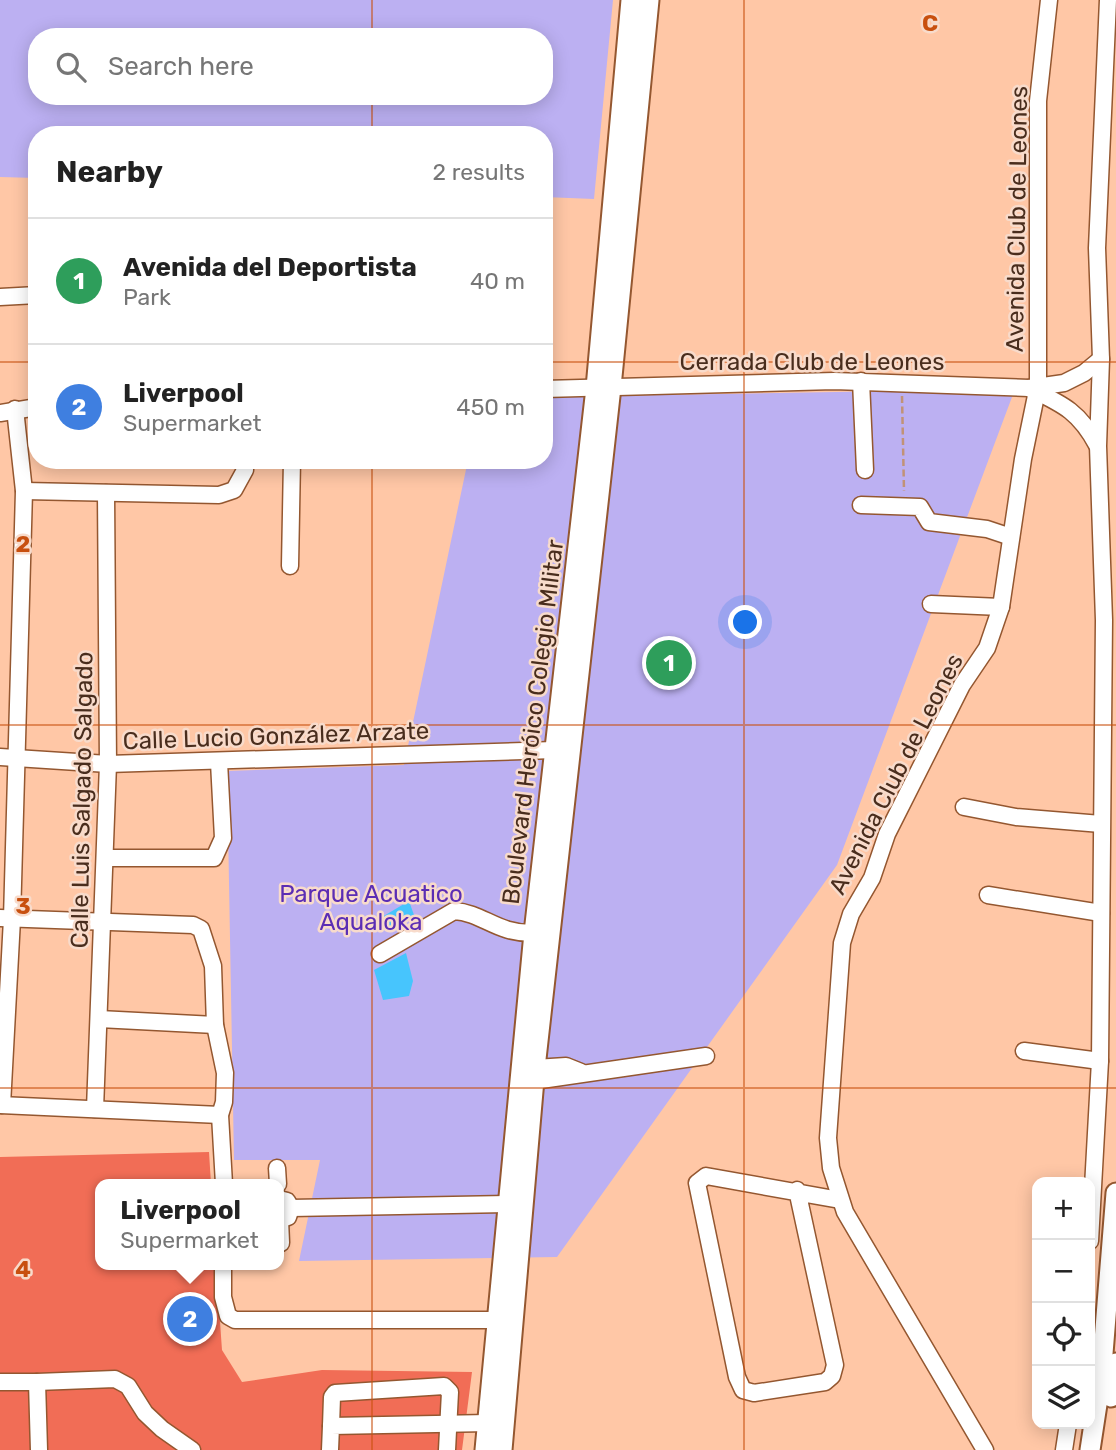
<!DOCTYPE html>
<meta charset="utf-8">
<style>
:root{--surface:#fff;--page:#f2f2f2;--text:#222;--muted:#767676;--line:#e0e0e0;--accent:#db2777}
body{margin:0;font-family:Rubik,sans-serif;background:var(--page);color:var(--text)}
.controls{position:absolute;right:21px;bottom:21px;display:grid;overflow:hidden;border-radius:14px;box-shadow:0 4px 18px #0003}
.controls button{width:63px;height:63px;display:grid;place-items:center;padding:0;border:0;border-bottom:2px solid var(--line);background:var(--surface);color:var(--text);font:35px sans-serif}
.you{position:absolute;left:746px;top:623px;width:24px;height:24px;margin:-18px;border:5px solid #fff;border-radius:50%;background:#1a73e8;box-shadow:0 0 0 10px #1a73e833}
.badge{display:grid;place-items:center;width:46px;height:46px;border-radius:50%;background:var(--accent);color:#fff;font-size:23px;font-weight:700}
.pin{position:absolute;translate:-50% -50%;border:4px solid #fff;box-shadow:0 2px 7px #0006}
.popup{position:absolute;left:95px;top:1179px;width:189px;height:91px;box-sizing:border-box;display:grid;place-content:center;border-radius:14px;background:var(--surface);filter:drop-shadow(0 2px 5px #0005);font-size:23px;white-space:nowrap;color:var(--muted)}
.popup b{font-size:26px;color:var(--text)}
.popup::after{content:'';position:absolute;left:50%;top:100%;margin-left:-14px;border:14px solid transparent;border-top-color:var(--surface)}
.list{margin:0;padding:0;list-style:none}
h2{display:flex;justify-content:space-between;align-items:center;height:91px;margin:0;padding:0 28px;font-size:30px}
h2 small{font-size:23px;font-weight:400;color:var(--muted)}
.list li{display:grid;grid-template-columns:46px 1fr auto;gap:21px;align-items:center;box-sizing:border-box;height:126px;padding:0 28px;border-top:2px solid var(--line)}
.list b{display:block;font-size:26px;white-space:nowrap}
.list p{margin:0;font-size:23px;white-space:nowrap;color:var(--muted)}
.list em{font-size:23px;font-style:normal;color:var(--muted)}
.icon{flex:none;width:38px;height:38px;fill:none;stroke:currentColor;stroke-width:2;stroke-linecap:round;stroke-linejoin:round}
.map{position:relative;flex:none;width:1116px;height:1450px;overflow:hidden}
.search{position:absolute;background:var(--surface);box-shadow:0 4px 18px #0003;left:28px;top:28px;width:525px;height:77px;display:flex;align-items:center;gap:18px;box-sizing:border-box;padding:0 24px;border-radius:28px;color:var(--muted);font-size:26px}
.panel{position:absolute;background:var(--surface);box-shadow:0 4px 18px #0003;left:28px;top:126px;width:525px;height:343px;border-radius:28px}
.map>svg:first-child{display:block}
.green{fill:#bcb0f2;fill-rule:evenodd}
.water{fill:#47c5fd}
.building{fill:#f16d56}
.lines{fill:none;stroke-linecap:round;stroke-linejoin:round}
.minor-casing{stroke:#945730;stroke-width:19}
.major-casing{stroke:#945730;stroke-width:23}
.path{stroke:#c19277;stroke-width:2.5;stroke-dasharray:7 3.5;stroke-linecap:butt}
.minor{stroke:#fff;stroke-width:16}
.major{stroke:#fff;stroke-width:19}
.grid{fill:none;stroke:#c8500f;stroke-width:2;stroke-opacity:0.55}
.labels{text-anchor:middle;dominant-baseline:central;stroke-width:5;stroke-linejoin:round;paint-order:stroke}
.street-label{font-size:24px;fill:#492d1d;stroke:#f8dbcb}
.park-label{font-size:24px;fill:#5b2db4;stroke:#f8dbcb}
.grid-label{font-size:23px;text-anchor:middle;font-weight:bold;fill:#c8500f;stroke:#f8dbcb;stroke-width:5;stroke-linejoin:round;paint-order:stroke}
</style>
<div class="map">
<svg width="1116" height="1450" viewBox="0 0 1116 1450">
<rect width="100%" height="100%" fill="#ffc7a6"/>
<!-- green -->
<g class="green">
<path d="M0 0H613L594 199 544 197V135H37V178L0 177ZM37 37H544V96H37Z"/>
<polygon points="1015,389 837,865 557,1257 299,1261 320,1160 234,1160 227,771 404,765 468,460 544,460 544,397"/>
</g>
<!-- water -->
<g class="water">
<polygon points="409,901 414,915 390,930 382,917"/>
<polygon points="406,953 413,981 409,996 383,1000 374,970"/>
</g>
<!-- building -->
<polygon class="building" points="209,1152 211,1184 101,1184 101,1265 216,1265 222,1350 242,1382 322,1370 472,1372 462,1450 0,1450 0,1157"/>
<g class="lines">
<defs>
<g id="minor">
<polyline points="0,297 37,295"/>
<polyline points="861,381 865,470"/>
<path d="M1029 388C1062 404 1079 411 1097 445"/>
<polyline points="544,389 834,381 1029,388 1064,383 1084,373 1101,359"/>
<polyline points="0,413 37,407"/>
<polyline points="24,491 219,495 234,490 245,470 245,460"/>
<polyline points="861,505 920,507 929,522 987,529 1011,537"/>
<polyline points="290,566 292,460"/>
<polyline points="931,604 1001,607"/>
<polyline points="0,757 108,764 554,750"/>
<polyline points="964,807 1016,817 1101,824"/>
<polyline points="106,858 214,858 223,838 219,762"/>
<polyline points="988,895 1101,913"/>
<polyline points="0,918 193,925 201,929 213,966 215,1025 225,1073 224,1102 220,1115 224,1184"/>
<path d="M380 954 454 911C484 913 496 934 534 933"/>
<polyline points="99,1019 215,1025"/>
<polyline points="1024,1051 1100,1061"/>
<polyline points="535,1068 566,1066 581,1072"/>
<polyline points="534,1081 706,1056"/>
<polyline points="0,1105 220,1115"/>
<polyline points="2,1105 12,919 24,491 15,409"/>
<polyline points="95,1109 108,764 106,493"/>
<polyline points="277,1168 278,1184"/>
<polyline points="797,1190 835,1365 832,1376 825,1382 754,1393 743,1390 737,1377 697,1183 706,1176 840,1200"/>
<polyline points="279,1199 287,1201 291,1208 288,1217 279,1220"/>
<polyline points="291,1208 507,1204"/>
<polyline points="280,1220 281,1243"/>
<polyline points="1090,1241 1100,1061 1104,620 1098,446 1101,359 1097,248 1108,0"/>
<polyline points="223,1265 223,1297 228,1316 235,1320 509,1320"/>
<polyline points="0,1382 37,1382 39,1450"/>
<polyline points="37,1382 115,1379 128,1386 145,1413 162,1429 192,1450"/>
<polyline points="331,1426 332,1397 335,1393 444,1386 450,1392 447,1450"/>
<polyline points="330,1450 331,1426 488,1423"/>
<polyline points="985,1450 845,1212 831,1168 828,1138 842,943 851,914 872,878 887,834 962,685 987,648 1001,607 1023,459 1038,386 1038,101 1049,0"/>
<polyline points="1064,1450 1068,1424"/>
</g>
<g id="major">
<polyline points="1111,1397 1116,1363"/>
<polyline points="485,1450 534,933 596,388 631,0"/>
<polyline points="502,1450 535,1068 611,387 649,0"/>
<polyline points="1090,1450 1101,1378 1116,1193"/>
</g>
</defs>
<!-- minor casing -->
<use href="#minor" class="minor-casing"/>
<!-- major casing -->
<use href="#major" class="major-casing"/>
<!-- path -->
<polyline class="path" points="902,396 904,491"/>
<!-- minor -->
<use href="#minor" class="minor"/>
<!-- major -->
<use href="#major" class="major"/>
</g>
<!-- grid -->
<path class="grid" d="M372 0V37M744 0V1450M372 96V135M0 362H37M544 362H1116M372 460V1450M0 725H1116M0 1088H1116"/>
<g class="labels">
<!-- street labels -->
<g class="street-label">
<text transform="translate(1017 219) rotate(-89)">Avenida Club de Leones</text>
<text x="812" y="362">Cerrada Club de Leones</text>
<text transform="translate(533 722) rotate(-83)">Boulevard Heróico Colegio Militar</text>
<text transform="translate(276 736) rotate(-2)">Calle Lucio González Arzate</text>
<text transform="translate(896 774) rotate(-63)">Avenida Club de Leones</text>
<text transform="translate(82 800) rotate(-89)">Calle Luis Salgado Salgado</text>
</g>
<!-- park labels -->
<g class="park-label">
<text x="371" y="894">Parque Acuatico<tspan x="371" dy="28">Aqualoka</tspan></text>
</g>
</g>
<g class="grid-label">
<text x="930" y="31">C</text>
<text x="23" y="552">2</text>
<text x="23" y="914">3</text>
<text x="23" y="1277">4</text>
</g>
</svg>
<div class="controls">
<button>+</button>
<button>−</button>
<button><svg class="icon" aria-label="locate" viewBox="0 0 24 24"><circle cx="12" cy="12" r="6"/><path d="M12 2v4M12 18v4M2 12h4M18 12h4"/></svg></button>
<button><svg class="icon" aria-label="layers" viewBox="0 0 24 24"><path d="M12 4l9 5-9 5-9-5zM3 14l9 5 9-5"/></svg></button>
</div>
<div class="you"></div>
<div class="pin badge" style="left:669px;top:663px;background:#2e9e5b">1</div>
<div class="pin badge" style="left:190px;top:1319px;background:#3f7fe0">2</div>
<div class="popup"><b>Liverpool</b>Supermarket</div>
<div class="search"><svg class="icon" aria-label="search" viewBox="0 0 24 24"><circle cx="10" cy="10" r="6"/><path d="M15 15l6 6"/></svg>Search here</div>
<section class="panel">
<h2>Nearby<small>2 results</small></h2>
<ul class="list">
<li><span class="badge" style="background:#2e9e5b">1</span><div><b>Avenida del Deportista</b><p>Park</p></div><em>40 m</em></li>
<li><span class="badge" style="background:#3f7fe0">2</span><div><b>Liverpool</b><p>Supermarket</p></div><em>450 m</em></li>
</ul>
</section>
</div>
